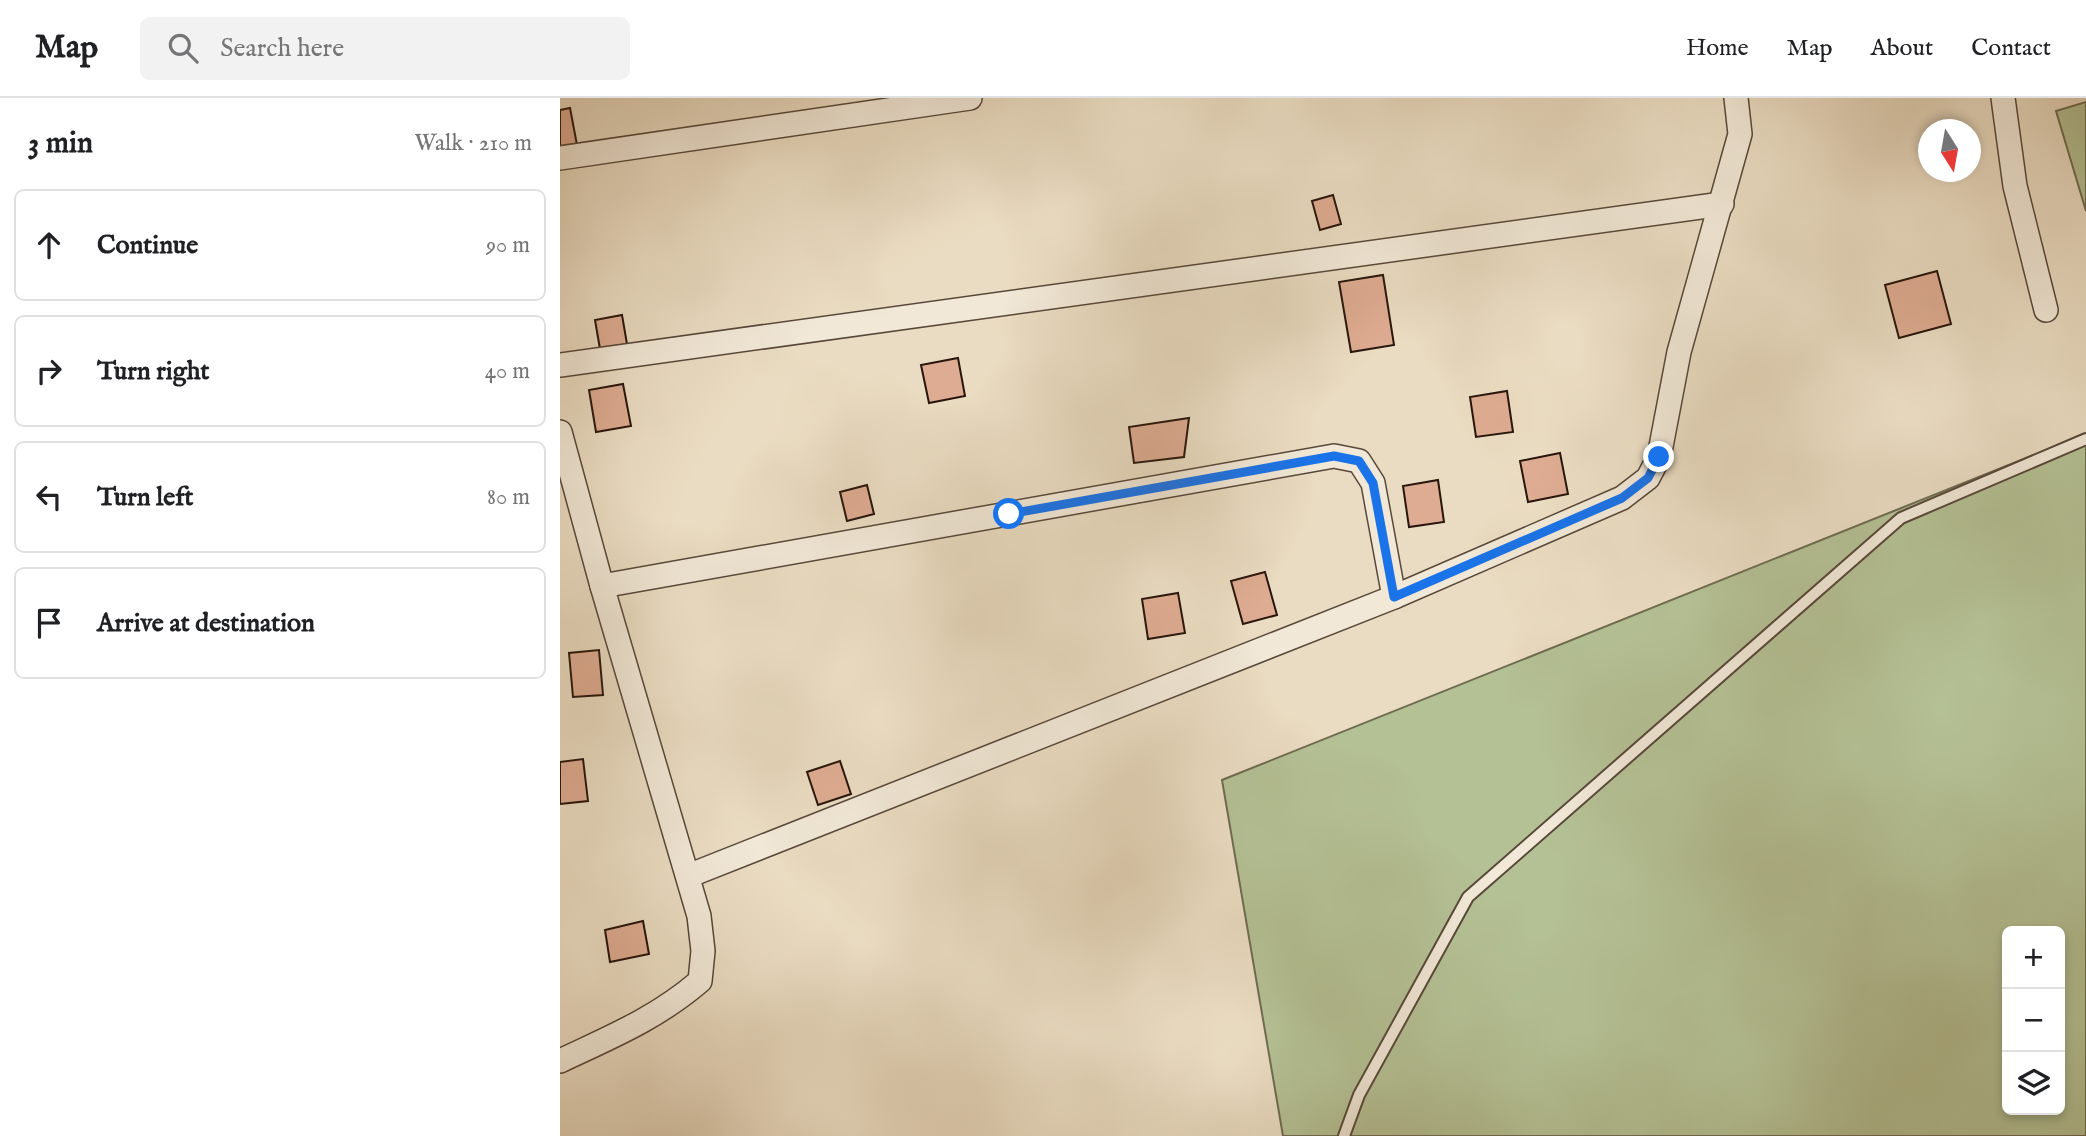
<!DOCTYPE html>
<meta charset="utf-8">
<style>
:root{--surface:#fff;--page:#f2f2f2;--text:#202124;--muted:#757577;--line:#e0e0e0}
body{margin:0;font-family:"IM FELL English",serif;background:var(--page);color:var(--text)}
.controls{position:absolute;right:21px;bottom:21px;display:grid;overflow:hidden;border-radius:10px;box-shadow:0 4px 10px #0003}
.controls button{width:63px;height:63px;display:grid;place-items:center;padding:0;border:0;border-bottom:2px solid var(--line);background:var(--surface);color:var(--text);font:35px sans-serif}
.compass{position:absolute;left:1358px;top:21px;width:63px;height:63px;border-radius:50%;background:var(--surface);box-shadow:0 4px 10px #0003;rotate:169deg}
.stop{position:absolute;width:21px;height:21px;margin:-16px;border:5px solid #1a73e8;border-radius:50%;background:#fff}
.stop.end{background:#1a73e8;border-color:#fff;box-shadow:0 2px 7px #0008}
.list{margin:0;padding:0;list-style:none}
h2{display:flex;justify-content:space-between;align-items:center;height:91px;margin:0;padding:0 28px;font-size:30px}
h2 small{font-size:23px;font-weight:400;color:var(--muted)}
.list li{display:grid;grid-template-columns:46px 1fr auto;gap:21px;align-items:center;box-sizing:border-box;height:112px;margin:0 14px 14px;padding:0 14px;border:2px solid var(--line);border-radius:10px}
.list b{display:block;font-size:26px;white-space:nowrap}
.list em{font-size:23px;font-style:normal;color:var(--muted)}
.icon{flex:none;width:38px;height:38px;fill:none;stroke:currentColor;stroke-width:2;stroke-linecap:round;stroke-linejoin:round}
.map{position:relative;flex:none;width:1526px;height:1038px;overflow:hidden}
header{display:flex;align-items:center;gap:42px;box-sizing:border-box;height:98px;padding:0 35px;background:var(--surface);border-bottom:2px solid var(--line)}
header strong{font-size:33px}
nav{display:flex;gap:38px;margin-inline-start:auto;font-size:24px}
.search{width:490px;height:63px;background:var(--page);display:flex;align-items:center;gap:18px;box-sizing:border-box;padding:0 24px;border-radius:10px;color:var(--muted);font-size:26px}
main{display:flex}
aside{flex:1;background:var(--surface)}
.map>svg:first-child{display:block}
.green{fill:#b4c195;stroke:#6e6c51;stroke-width:2;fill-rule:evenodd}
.building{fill:#deac92;stroke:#28160d;stroke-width:2}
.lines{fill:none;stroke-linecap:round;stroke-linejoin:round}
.lane-casing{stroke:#58483a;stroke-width:14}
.street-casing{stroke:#58483a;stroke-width:26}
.lane{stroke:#f1e8d7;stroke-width:10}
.street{stroke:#f1e8d7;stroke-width:23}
.route{stroke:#1a73e8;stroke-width:9}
</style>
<header>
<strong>Map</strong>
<div class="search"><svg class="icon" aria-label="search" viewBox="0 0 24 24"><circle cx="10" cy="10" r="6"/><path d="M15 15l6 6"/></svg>Search here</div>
<nav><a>Home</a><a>Map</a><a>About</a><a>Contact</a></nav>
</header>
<main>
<aside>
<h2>3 min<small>Walk · 210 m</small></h2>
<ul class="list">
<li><svg class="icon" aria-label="ahead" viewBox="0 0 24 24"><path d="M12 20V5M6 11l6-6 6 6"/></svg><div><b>Continue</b></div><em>90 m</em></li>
<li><svg class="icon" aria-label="right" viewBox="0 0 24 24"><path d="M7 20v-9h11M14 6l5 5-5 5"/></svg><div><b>Turn right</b></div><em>40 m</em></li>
<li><svg class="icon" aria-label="left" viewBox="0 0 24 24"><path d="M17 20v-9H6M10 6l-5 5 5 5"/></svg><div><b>Turn left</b></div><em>80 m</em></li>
<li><svg class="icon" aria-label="arrive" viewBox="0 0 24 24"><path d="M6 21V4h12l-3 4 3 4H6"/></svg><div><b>Arrive at destination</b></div></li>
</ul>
</aside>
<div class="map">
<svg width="1526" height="1038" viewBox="0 0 1526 1038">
<rect width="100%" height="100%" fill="#eadcc2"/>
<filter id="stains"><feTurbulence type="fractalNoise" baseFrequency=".00286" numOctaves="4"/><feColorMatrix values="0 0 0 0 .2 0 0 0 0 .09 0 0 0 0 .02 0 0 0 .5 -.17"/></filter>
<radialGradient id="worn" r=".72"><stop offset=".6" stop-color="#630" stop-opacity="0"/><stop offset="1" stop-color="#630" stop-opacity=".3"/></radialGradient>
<!-- green -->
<g class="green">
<polygon points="1526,4 1526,113 1496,13"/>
<path d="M1526 336V1038H723L662 682ZM1447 833H1500V1012H1447Z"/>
</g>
<!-- building -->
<g class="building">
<polygon points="10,10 17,47 0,50 0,12"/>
<polygon points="773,97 781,126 760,132 752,103"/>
<polygon points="1377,173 1391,226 1339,240 1325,187"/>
<polygon points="823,177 834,247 791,254 779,184"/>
<polygon points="62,217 67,246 40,251 35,222"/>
<polygon points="398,260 405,298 369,305 361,267"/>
<polygon points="63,286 71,328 36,334 29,292"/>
<polygon points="947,293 953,334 916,339 910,299"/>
<polygon points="629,320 624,359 574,365 569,329"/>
<polygon points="1000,355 1008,396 968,404 960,363"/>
<polygon points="878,382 884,424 849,429 843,388"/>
<polygon points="307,387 314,416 287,423 280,394"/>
<polygon points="705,474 717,517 683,526 671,483"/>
<polygon points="618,495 625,535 588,541 582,501"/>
<polygon points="39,552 43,597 13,599 9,555"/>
<polygon points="23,661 28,703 0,706 0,664"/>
<polygon points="280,663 291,696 258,707 247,674"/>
<polygon points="83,823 89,856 50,864 45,832"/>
</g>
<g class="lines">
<defs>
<polyline id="lane" points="784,1038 799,997 908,799 1341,420 1526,341"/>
<g id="street">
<polyline points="1443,0 1455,88 1486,212"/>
<polyline points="0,60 410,0"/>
<polyline points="0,267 1162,106"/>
<path d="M0 334 42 488 139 818 143 853 140 883C97 920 51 939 0 963"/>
<polyline points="42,488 774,358 799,363 813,385 834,499"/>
<polyline points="128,778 834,499 1062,400 1088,380 1099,359 1119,254 1180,36 1176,0"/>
</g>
</defs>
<!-- lane casing -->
<use href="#lane" class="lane-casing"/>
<!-- street casing -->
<use href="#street" class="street-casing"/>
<!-- lane -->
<use href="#lane" class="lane"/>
<!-- street -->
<use href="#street" class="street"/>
</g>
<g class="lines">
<!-- route -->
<polyline class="route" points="449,416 774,358 799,363 813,385 834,499 1062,400 1088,380 1099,359"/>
</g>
<rect width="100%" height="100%" filter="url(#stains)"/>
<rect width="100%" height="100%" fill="url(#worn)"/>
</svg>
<div class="controls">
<button>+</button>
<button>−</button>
<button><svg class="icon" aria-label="layers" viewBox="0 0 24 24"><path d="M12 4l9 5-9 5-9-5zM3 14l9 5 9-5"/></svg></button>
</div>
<svg class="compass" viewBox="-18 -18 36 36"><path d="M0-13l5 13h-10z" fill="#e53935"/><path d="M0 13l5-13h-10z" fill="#757577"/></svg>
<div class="stop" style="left:449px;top:416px"></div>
<div class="stop end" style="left:1099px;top:359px"></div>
</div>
</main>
